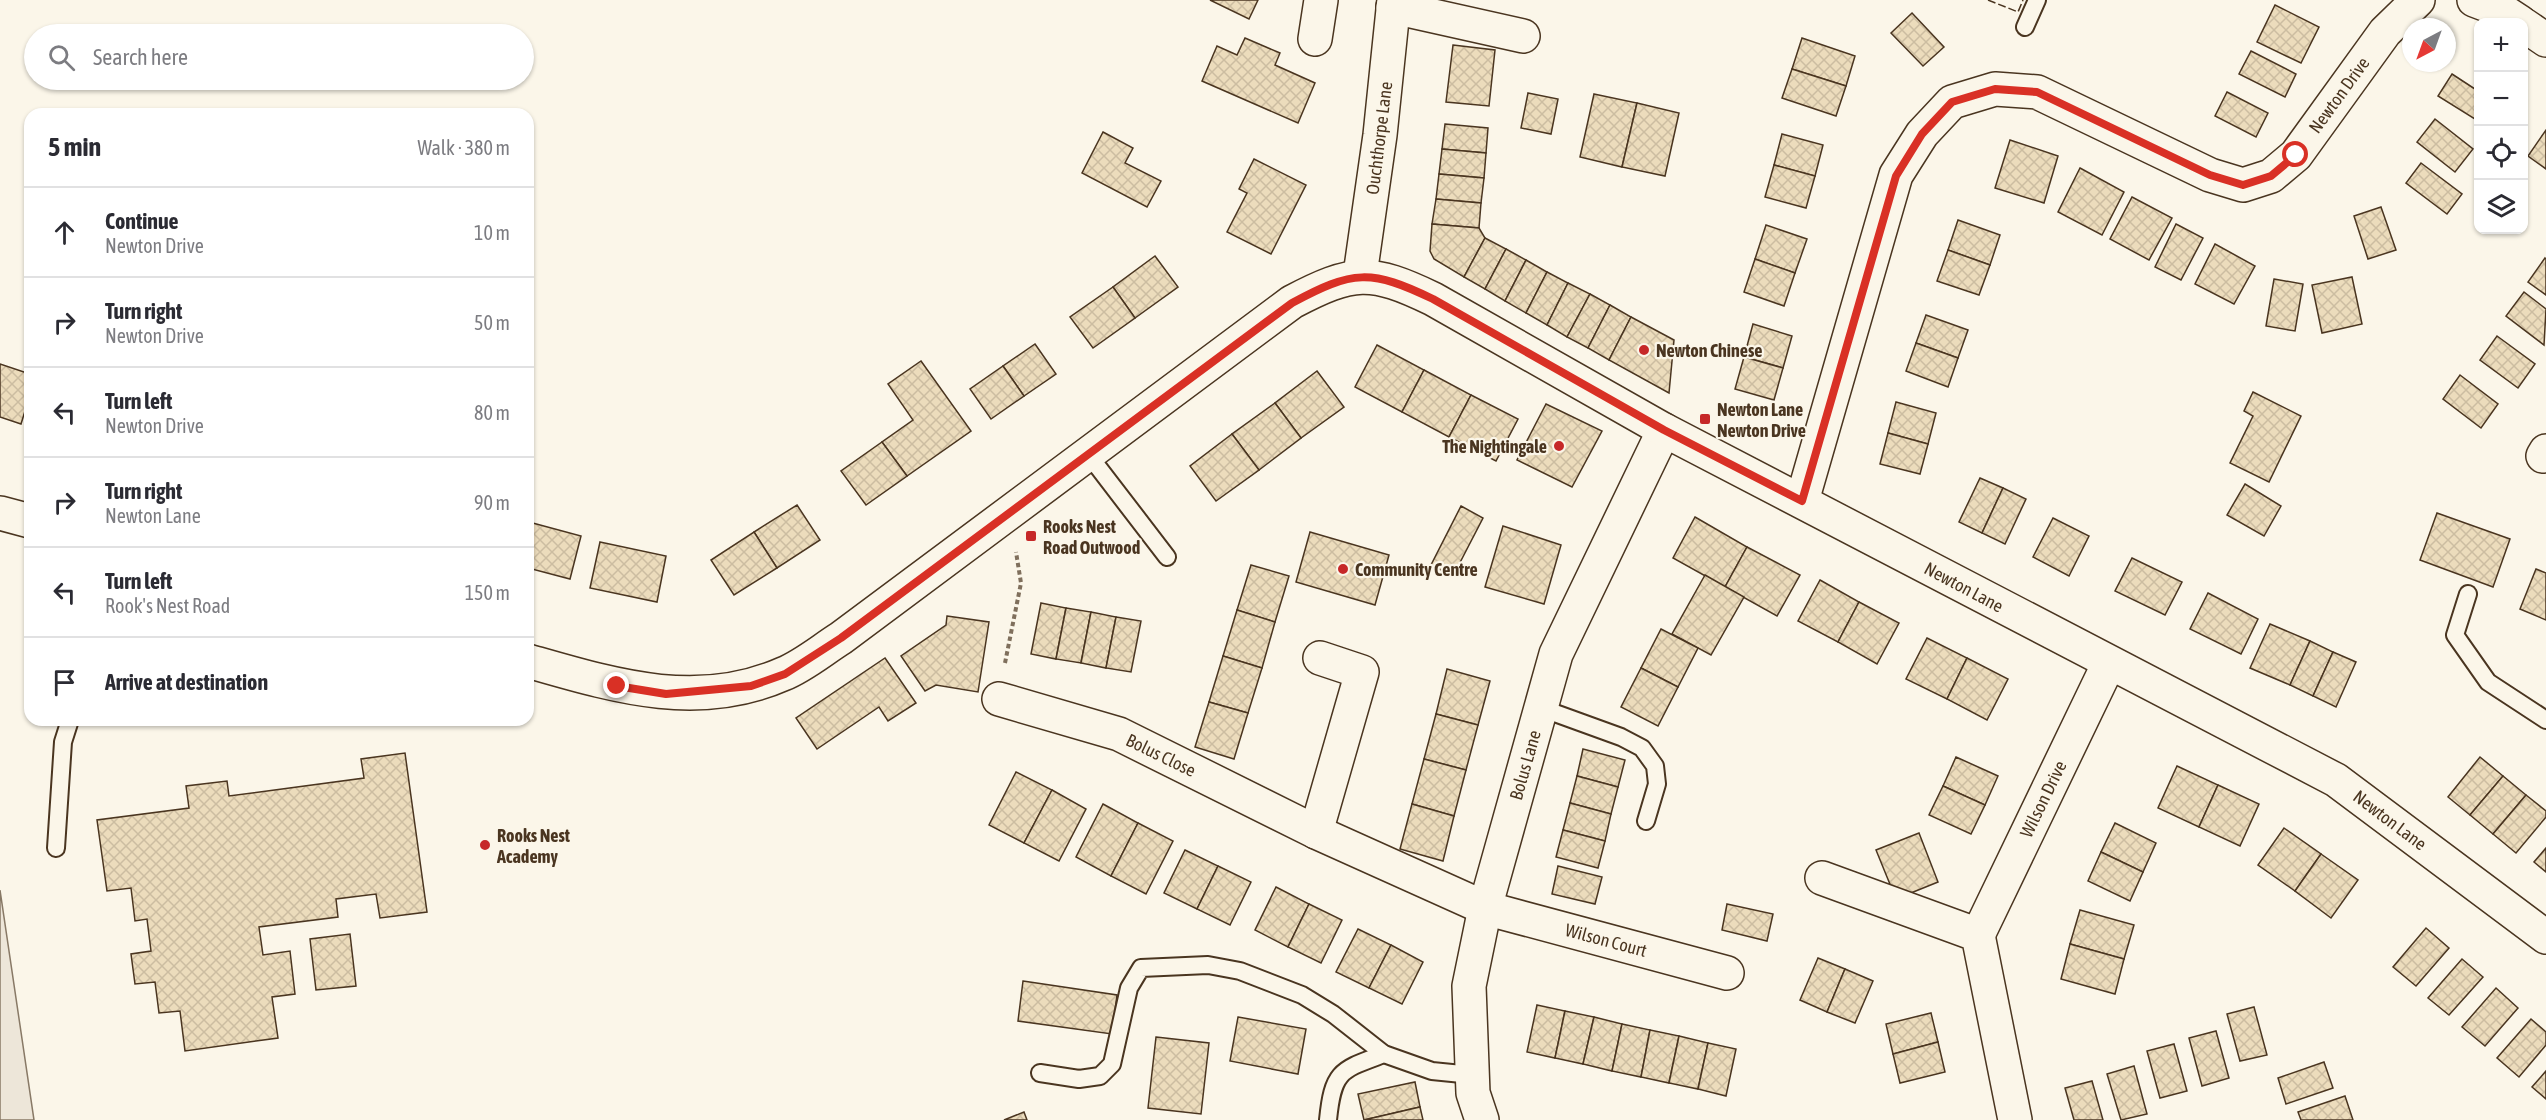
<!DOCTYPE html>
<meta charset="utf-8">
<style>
:root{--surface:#fff;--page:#f2f2f3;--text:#2b2b33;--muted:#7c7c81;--line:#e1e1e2}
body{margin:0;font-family:"Asap Condensed",sans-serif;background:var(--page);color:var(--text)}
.controls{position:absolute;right:18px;top:18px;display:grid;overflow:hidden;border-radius:12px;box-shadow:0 2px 4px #0004}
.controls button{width:54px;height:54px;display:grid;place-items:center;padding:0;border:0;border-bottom:2px solid var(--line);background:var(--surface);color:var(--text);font:30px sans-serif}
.compass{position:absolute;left:2402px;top:18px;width:54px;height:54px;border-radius:50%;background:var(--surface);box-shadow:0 2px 4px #0004;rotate:221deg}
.stop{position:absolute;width:18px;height:18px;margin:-14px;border:4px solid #d93025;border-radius:50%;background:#fff}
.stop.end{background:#d93025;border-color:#fff;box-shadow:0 2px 6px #0008}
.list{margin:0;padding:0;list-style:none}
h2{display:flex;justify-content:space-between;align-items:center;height:78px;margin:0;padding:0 24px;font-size:26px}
h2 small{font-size:20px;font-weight:400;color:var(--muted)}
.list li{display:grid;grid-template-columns:39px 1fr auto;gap:18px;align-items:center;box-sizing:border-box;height:90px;padding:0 24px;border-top:2px solid var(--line)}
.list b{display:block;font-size:22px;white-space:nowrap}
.list p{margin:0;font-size:20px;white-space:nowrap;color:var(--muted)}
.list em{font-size:20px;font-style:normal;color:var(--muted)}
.icon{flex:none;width:33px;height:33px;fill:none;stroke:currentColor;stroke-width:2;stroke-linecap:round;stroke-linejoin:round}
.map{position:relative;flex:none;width:2546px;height:1120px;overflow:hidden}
.search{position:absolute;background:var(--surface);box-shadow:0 2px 4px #0004;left:24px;top:24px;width:510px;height:66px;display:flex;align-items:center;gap:15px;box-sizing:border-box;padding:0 21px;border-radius:33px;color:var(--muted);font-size:22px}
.panel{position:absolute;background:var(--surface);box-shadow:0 2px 4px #0004;left:24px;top:108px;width:510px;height:618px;border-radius:18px}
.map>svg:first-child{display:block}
.green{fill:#ede6d9;stroke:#887966;stroke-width:1.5}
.building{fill:url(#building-cross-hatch);stroke:#4a3520;stroke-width:1.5}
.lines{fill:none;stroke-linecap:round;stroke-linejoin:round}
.lane-casing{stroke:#4a3520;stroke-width:20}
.street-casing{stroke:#4a3520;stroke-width:36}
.secondary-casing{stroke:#4a3520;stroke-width:36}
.path{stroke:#7f6f5c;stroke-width:4;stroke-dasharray:4.5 3;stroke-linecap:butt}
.lane{stroke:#fbf6e9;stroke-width:16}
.street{stroke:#fbf6e9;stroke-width:33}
.secondary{stroke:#fbf6e9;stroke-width:33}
.fence{stroke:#4a3520;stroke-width:1.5;stroke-dasharray:8 3;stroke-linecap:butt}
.route{stroke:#d93025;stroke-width:8}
.poi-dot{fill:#c62828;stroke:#fbf6e9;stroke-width:2}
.labels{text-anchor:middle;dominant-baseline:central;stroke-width:4.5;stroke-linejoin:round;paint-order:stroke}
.street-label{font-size:18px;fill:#4a3520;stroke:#fbf6e9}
.poi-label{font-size:18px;font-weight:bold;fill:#4a3520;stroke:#fbf6e9;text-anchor:start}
</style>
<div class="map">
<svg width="2546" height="1120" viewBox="0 0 2546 1120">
<defs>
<pattern id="building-cross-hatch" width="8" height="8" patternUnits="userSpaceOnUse" patternTransform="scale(1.5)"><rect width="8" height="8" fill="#ecdcbc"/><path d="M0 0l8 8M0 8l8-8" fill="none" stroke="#ccbda1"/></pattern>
</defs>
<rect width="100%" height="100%" fill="#fbf6e9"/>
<!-- green -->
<polygon class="green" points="0,890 34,1120 0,1120"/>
<!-- building -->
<g class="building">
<polygon points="1210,0 1258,0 1249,19"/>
<polygon points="2275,5 2319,27 2301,63 2257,42"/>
<polygon points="1912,13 1944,47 1923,66 1891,33"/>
<polygon points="1245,38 1280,53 1275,65 1315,83 1298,123 1202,81 1217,46 1237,55"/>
<polygon points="1802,38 1855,56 1846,86 1792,69"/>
<polygon points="1453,45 1495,50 1489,106 1446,102"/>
<polygon points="2251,51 2296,74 2285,97 2239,74"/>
<polygon points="1792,69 1846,86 1836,116 1782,98"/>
<polygon points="2452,74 2478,91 2478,121 2438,96"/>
<polygon points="2227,92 2268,113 2256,137 2215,116"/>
<polygon points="1528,93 1558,99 1551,134 1521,128"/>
<polygon points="1594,94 1637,103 1622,167 1580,157"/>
<polygon points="1637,103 1679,113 1665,176 1622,167"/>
<polygon points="2435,119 2473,149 2455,172 2417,142"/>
<polygon points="1445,124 1488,128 1486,153 1442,149"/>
<polygon points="2546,130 2546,169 2528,156"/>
<polygon points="1103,132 1133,148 1125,163 1161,181 1147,207 1082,173"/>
<polygon points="1782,134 1823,145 1815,176 1774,165"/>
<polygon points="2010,140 2058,156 2044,203 1995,188"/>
<polygon points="1442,149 1486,153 1484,178 1439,174"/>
<polygon points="1254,159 1306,185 1271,254 1227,232 1247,193 1239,189"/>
<polygon points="2421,163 2462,194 2447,214 2406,183"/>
<polygon points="1774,165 1815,176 1806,208 1765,197"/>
<polygon points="2080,168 2124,192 2102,235 2058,212"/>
<polygon points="1439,174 1484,178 1481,203 1436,199"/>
<polygon points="2132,197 2172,218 2149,260 2110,239"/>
<polygon points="1436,199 1481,203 1479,228 1432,224"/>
<polygon points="2381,207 2396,250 2368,259 2354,216"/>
<polygon points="1958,220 2000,235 1990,265 1948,250"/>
<polygon points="1432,224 1479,228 1485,238 1464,277 1434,259 1430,251"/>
<polygon points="2176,224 2203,238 2181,280 2155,267"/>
<polygon points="1766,225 1807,239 1795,273 1755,259"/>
<polygon points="1485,238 1506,249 1485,289 1464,277"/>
<polygon points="2215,244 2255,266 2234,304 2195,284"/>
<polygon points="1506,249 1526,260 1505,301 1485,289"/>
<polygon points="1948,250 1990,265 1979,295 1937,281"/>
<polygon points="1155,256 1178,287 1135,318 1113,287"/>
<polygon points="2545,258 2546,259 2546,295 2528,282"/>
<polygon points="1755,259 1795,273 1784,306 1744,292"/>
<polygon points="1526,260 1547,272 1526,313 1505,301"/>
<polygon points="1547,272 1568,283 1547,325 1526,313"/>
<polygon points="2352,277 2362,324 2322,333 2312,285"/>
<polygon points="2274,279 2303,284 2295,331 2266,326"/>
<polygon points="1568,283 1590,294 1567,337 1547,325"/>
<polygon points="1113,287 1135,318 1093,348 1070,317"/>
<polygon points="2524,292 2546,309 2544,345 2506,316"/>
<polygon points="1590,294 1610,305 1588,348 1567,337"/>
<polygon points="1610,305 1631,317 1609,360 1588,348"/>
<polygon points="1926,315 1968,330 1958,358 1916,343"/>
<polygon points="1631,317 1674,340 1669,393 1609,360"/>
<polygon points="1753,324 1792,336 1783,368 1744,357"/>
<polygon points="2497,336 2535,364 2518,388 2480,360"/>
<polygon points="1916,343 1958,358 1948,387 1906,371"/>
<polygon points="1035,344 1056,374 1024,396 1003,366"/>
<polygon points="1377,345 1424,370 1402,412 1355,387"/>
<polygon points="1744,357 1783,368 1774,400 1735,389"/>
<polygon points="921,361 971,431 907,476 882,442 913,420 888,384"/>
<polygon points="0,364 30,374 30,395 21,424 0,417"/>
<polygon points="1003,366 1024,396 991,419 970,389"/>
<polygon points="1424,370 1471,395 1449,437 1402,412"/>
<polygon points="1317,371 1344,407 1301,438 1275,403"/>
<polygon points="2460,375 2498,404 2481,428 2443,399"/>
<polygon points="2253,392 2301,416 2269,482 2230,463 2253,416 2244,411"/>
<polygon points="1471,395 1518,419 1496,461 1449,437"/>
<polygon points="1896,402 1936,413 1928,444 1888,433"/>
<polygon points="1275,403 1301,438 1259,470 1232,434"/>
<polygon points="1546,404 1602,431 1572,487 1517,460"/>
<polygon points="1888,433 1928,444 1920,474 1880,464"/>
<polygon points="1232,434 1259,470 1216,501 1190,466"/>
<polygon points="882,442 907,476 866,505 841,471"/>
<polygon points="1980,478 2003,488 1982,533 1959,522"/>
<polygon points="2245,484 2281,506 2264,536 2227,515"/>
<polygon points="2003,488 2026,499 2005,544 1982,533"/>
<polygon points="797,505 820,540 777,568 754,532"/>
<polygon points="1461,506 1483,518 1453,576 1431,565"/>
<polygon points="2437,513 2510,539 2493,587 2420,560"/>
<polygon points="1695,517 1747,547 1725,587 1673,558"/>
<polygon points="2053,518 2089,536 2069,576 2033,557"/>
<polygon points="529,522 581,536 570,579 528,568"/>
<polygon points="1503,526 1561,545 1544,604 1485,587"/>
<polygon points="754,532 777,568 734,595 711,560"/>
<polygon points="1310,532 1389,555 1375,605 1296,582"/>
<polygon points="600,542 666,556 657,602 590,588"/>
<polygon points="1747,547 1800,575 1777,616 1725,587"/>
<polygon points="2132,558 2182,582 2165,615 2115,591"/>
<polygon points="1251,565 1289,576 1275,622 1237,610"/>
<polygon points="2536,569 2546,573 2546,620 2520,609"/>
<polygon points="1705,575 1744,597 1711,655 1672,634"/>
<polygon points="1820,580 1859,602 1838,642 1798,621"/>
<polygon points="2208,593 2258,619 2241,654 2190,629"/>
<polygon points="1859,602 1899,623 1877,664 1838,642"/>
<polygon points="1041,603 1066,608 1056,659 1031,654"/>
<polygon points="1066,608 1091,612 1081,663 1056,659"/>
<polygon points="1237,610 1275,622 1262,668 1223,656"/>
<polygon points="1091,612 1116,617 1106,668 1081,663"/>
<polygon points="947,616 989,622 978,692 936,685 925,691 901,656 946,625"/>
<polygon points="1116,617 1141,621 1131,672 1106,668"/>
<polygon points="2270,624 2310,641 2290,685 2250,668"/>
<polygon points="1661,629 1698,648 1678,687 1641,668"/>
<polygon points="1927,638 1967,658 1947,699 1906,679"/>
<polygon points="2310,641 2333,652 2313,696 2290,685"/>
<polygon points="2333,652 2356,662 2336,707 2313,696"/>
<polygon points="1223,656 1262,668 1248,713 1209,702"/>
<polygon points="885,658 916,703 888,721 879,707 817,749 796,718"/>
<polygon points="1967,658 2008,679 1987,720 1947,699"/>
<polygon points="1641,668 1678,687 1658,726 1621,707"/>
<polygon points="1447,669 1490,681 1478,725 1436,714"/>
<polygon points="1209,702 1248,713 1234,759 1195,747"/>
<polygon points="1436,714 1478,725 1466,770 1424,759"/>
<polygon points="1583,749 1625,760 1618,787 1577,776"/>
<polygon points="405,753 427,912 380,918 376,894 336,899 338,917 259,927 263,955 290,951 295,994 272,997 278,1038 185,1051 180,1011 159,1013 155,982 135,984 131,954 151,951 147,919 135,921 131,888 107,891 97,820 189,808 186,786 227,781 229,796 364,778 361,759"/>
<polygon points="1956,757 1998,776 1985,805 1943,786"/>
<polygon points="2480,757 2503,776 2470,815 2448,797"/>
<polygon points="1424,759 1466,770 1454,816 1412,804"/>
<polygon points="2177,766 2218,785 2199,827 2158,808"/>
<polygon points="1016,772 1052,790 1024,843 989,825"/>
<polygon points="1577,776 1618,787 1611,814 1570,803"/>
<polygon points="2503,776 2526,795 2493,834 2470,815"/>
<polygon points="2218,785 2259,804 2240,846 2199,827"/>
<polygon points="1943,786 1985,805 1971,834 1929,815"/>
<polygon points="1052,790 1086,809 1059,861 1024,843"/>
<polygon points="2526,795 2546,811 2546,817 2516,853 2493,834"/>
<polygon points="1570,803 1611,814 1605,841 1563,830"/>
<polygon points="1103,804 1138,823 1111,876 1076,857"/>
<polygon points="1412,804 1454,816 1443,861 1400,849"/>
<polygon points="1138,823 1173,841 1146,894 1111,876"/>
<polygon points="2115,823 2156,843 2143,872 2101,852"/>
<polygon points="2284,828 2321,854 2295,891 2258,865"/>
<polygon points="1563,830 1605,841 1598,868 1556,857"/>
<polygon points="1919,833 1938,882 1896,899 1876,850"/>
<polygon points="2546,848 2546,872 2534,862"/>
<polygon points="1185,850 1218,866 1197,909 1164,893"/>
<polygon points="2101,852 2143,872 2130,901 2088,881"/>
<polygon points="2321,854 2358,880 2331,918 2295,891"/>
<polygon points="1218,866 1251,882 1230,925 1197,909"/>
<polygon points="1558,866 1602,877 1595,904 1552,894"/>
<polygon points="1276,887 1309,904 1288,947 1255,930"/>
<polygon points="1309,904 1342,920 1321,963 1288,947"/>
<polygon points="1727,904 1773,914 1767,941 1722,930"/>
<polygon points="2080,910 2134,925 2124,959 2070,944"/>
<polygon points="2426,928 2449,948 2416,986 2393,967"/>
<polygon points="1358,929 1391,945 1369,988 1336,972"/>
<polygon points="350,934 356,986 316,990 310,939"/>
<polygon points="2070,944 2124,959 2115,994 2061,979"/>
<polygon points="1391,945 1423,962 1402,1004 1369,988"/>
<polygon points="1818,958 1845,969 1827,1012 1800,1000"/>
<polygon points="2462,959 2483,977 2449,1015 2428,998"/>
<polygon points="1845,969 1873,981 1855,1023 1827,1012"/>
<polygon points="1023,981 1117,995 1112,1034 1018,1021"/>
<polygon points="2496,988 2518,1008 2485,1046 2462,1027"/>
<polygon points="1537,1005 1565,1011 1555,1058 1527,1052"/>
<polygon points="2254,1007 2267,1055 2240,1061 2227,1014"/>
<polygon points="1565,1011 1594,1017 1583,1064 1555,1058"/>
<polygon points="1931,1013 1938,1042 1893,1054 1886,1024"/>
<polygon points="1238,1017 1306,1029 1298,1074 1230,1061"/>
<polygon points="1594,1017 1622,1024 1612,1071 1583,1064"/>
<polygon points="2531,1019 2546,1032 2546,1045 2519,1077 2497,1058"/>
<polygon points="1622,1024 1650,1030 1641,1077 1612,1071"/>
<polygon points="1650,1030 1679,1036 1669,1083 1641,1077"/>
<polygon points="2216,1031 2229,1078 2202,1086 2189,1038"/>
<polygon points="1679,1036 1708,1043 1698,1089 1669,1083"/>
<polygon points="1156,1037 1209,1043 1201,1114 1148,1108"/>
<polygon points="1938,1042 1945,1072 1900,1083 1893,1054"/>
<polygon points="1708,1043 1736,1049 1726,1096 1698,1089"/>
<polygon points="2174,1044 2187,1091 2160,1098 2147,1051"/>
<polygon points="2324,1062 2333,1088 2286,1104 2278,1078"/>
<polygon points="2134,1066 2147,1114 2121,1120 2107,1074"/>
<polygon points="2546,1071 2546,1099 2532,1087"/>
<polygon points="2092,1081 2103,1120 2074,1120 2065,1088"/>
<polygon points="1415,1082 1420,1107 1364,1120 1358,1094"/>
<polygon points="2345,1096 2353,1120 2301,1120 2298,1112"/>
<polygon points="1420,1107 1423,1120 1364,1120"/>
<polygon points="1024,1112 1027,1120 1004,1120"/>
</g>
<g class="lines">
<defs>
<g id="lane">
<polyline points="2025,27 2037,0"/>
<polyline points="1088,454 1167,557"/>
<polyline points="2468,594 2455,635 2488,682 2546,720"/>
<polyline points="1541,708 1621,737 1642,748 1655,766 1657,784 1646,821"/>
<polyline points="56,848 63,742 70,720"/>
<polyline points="1040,1073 1079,1079 1100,1076 1112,1064 1129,988 1141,968 1208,965 1240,971 1302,995 1333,1014 1384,1054 1432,1071 1472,1075"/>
<path d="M1328 1120C1333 1070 1341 1070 1384 1054"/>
</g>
<g id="street">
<polyline points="2474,0 2503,11 2520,22"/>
<polyline points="1393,7 1523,36"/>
<polyline points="2524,25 2546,40"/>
<polyline points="1315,39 1321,0"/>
<polyline points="2543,456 2546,451"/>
<polyline points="1802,501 1896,175 1922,134 1952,102 1995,89 2037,92 2210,175 2243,185 2271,176 2296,155 2385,32 2418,0"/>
<polyline points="999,699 1119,734 1316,832 1485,908 1727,973"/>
<polyline points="1316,832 1362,672 1320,658"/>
<polyline points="1822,878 1978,935 2015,1120"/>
<polyline points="1978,935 2109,663"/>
<polyline points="1482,1120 1473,1093 1469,986 1485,908 1556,654 1664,430"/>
</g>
<g id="secondary">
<polyline points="1360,275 1380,135 1394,0"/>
<polyline points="0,513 30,521"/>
<path d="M528 661C612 685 697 712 783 674 803 666 822 650 841 638L1292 302C1353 270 1371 269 1433 299L1664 430 2336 780 2546 937"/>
</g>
</defs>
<!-- lane casing -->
<use href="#lane" class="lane-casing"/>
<!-- street casing -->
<use href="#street" class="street-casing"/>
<!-- secondary casing -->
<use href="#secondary" class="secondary-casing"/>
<!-- path -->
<polyline class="path" points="1005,663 1021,583 1016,552"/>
<!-- lane -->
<use href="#lane" class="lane"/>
<!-- street -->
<use href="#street" class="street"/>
<!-- secondary -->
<use href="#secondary" class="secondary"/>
<!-- fence -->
<polyline class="fence" points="1988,0 2018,12 2023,0"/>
</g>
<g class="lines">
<!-- route -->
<path class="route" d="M617 686 666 694 751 686 785 674 841 638 1292 303C1353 270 1371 269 1433 299L1664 430 1802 501 1896 176 1922 134 1952 102 1995 89 2037 92 2210 175 2243 185 2271 176 2296 155"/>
</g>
<!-- markers -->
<g class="poi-dot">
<circle cx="1644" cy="350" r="6"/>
<rect x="1699" y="413" width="12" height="12" rx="3"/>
<circle cx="1559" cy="446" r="6"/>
<rect x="1025" y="530" width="12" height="12" rx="3"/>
<circle cx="1343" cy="569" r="6"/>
<circle cx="485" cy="845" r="6"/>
</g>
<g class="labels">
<!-- street labels -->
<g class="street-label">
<text transform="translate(2339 95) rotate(-54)">Newton Drive</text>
<text transform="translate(1379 138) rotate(-83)">Ouchthorpe Lane</text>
<text transform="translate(1964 587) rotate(28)">Newton Lane</text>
<text transform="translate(1161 755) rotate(26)">Bolus Close</text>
<text transform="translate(1525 765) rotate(-74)">Bolus Lane</text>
<text transform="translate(2043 799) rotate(-64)">Wilson Drive</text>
<text transform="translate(2390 820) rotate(37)">Newton Lane</text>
<text transform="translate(1606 940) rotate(15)">Wilson Court</text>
</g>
<!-- poi labels -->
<g class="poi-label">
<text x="1656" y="350">Newton Chinese</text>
<text x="1717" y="409">Newton Lane<tspan x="1717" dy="21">Newton Drive</tspan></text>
<text x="1547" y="446" text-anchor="end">The Nightingale</text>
<text x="1043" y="526">Rooks Nest<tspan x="1043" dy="21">Road Outwood</tspan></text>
<text x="1355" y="569">Community Centre</text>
<text x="497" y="835">Rooks Nest<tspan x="497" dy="21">Academy</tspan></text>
</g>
</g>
</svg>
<div class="controls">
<button>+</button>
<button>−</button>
<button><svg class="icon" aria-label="locate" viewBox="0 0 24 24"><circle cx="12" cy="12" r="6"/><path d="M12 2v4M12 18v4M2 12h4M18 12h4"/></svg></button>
<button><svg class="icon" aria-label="layers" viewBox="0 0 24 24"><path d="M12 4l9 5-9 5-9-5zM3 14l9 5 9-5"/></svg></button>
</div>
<svg class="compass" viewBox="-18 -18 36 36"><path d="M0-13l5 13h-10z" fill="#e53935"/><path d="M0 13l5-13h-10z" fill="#7c7c81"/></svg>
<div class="stop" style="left:2296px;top:155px"></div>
<div class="stop end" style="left:617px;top:686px"></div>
<div class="search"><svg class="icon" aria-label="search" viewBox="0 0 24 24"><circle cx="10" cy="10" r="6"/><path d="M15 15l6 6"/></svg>Search here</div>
<section class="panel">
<h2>5 min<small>Walk · 380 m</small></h2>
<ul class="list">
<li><svg class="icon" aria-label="ahead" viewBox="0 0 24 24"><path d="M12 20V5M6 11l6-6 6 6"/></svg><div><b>Continue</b><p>Newton Drive</p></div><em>10 m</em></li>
<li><svg class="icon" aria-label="right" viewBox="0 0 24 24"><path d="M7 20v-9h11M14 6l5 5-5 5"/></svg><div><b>Turn right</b><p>Newton Drive</p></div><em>50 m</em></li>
<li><svg class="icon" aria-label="left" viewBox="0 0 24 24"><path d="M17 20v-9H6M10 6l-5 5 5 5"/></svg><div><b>Turn left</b><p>Newton Drive</p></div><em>80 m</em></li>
<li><svg class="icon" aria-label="right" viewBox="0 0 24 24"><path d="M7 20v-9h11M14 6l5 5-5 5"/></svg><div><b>Turn right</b><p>Newton Lane</p></div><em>90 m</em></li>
<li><svg class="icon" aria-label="left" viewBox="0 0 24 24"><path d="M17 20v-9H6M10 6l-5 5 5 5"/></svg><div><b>Turn left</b><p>Rook's Nest Road</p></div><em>150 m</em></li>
<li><svg class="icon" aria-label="arrive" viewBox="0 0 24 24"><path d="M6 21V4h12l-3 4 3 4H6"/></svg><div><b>Arrive at destination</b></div></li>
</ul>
</section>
</div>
